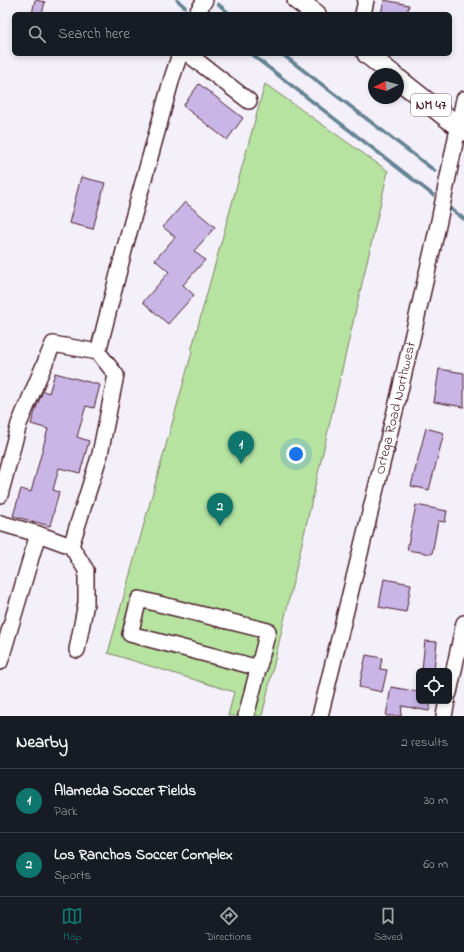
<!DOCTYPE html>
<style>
:root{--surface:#171b24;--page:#242831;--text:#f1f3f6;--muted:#9ea1a6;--line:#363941;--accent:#0f766e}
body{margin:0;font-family:"Indie Flower",sans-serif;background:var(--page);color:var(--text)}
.controls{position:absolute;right:12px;bottom:12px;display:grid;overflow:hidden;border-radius:6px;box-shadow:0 2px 6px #0003}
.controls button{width:36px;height:36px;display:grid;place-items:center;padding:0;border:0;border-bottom:1px solid var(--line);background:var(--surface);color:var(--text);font:20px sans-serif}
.compass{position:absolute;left:368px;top:68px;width:36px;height:36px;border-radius:50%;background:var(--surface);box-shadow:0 2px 6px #0003;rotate:265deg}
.you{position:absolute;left:296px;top:454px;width:14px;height:14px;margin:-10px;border:3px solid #fff;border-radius:50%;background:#1a73e8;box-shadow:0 0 0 6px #1a73e833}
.badge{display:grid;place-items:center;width:26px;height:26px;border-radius:50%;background:var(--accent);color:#fff;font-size:13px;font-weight:700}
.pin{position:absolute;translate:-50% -33px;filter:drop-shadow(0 1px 2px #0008)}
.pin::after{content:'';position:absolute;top:21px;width:14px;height:12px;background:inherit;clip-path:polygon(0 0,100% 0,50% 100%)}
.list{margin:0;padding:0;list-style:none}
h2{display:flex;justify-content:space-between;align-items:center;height:52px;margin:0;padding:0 16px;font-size:17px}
h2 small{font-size:13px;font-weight:400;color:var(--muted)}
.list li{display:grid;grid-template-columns:26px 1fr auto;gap:12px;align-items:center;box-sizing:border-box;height:64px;padding:0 16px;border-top:1px solid var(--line)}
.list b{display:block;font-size:15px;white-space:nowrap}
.list p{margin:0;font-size:13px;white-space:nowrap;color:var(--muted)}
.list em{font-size:13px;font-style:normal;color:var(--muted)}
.icon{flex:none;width:22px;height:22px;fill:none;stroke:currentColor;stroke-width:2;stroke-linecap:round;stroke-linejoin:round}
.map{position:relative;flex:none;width:464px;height:716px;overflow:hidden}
.search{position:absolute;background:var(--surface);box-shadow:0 2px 6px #0003;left:12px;right:12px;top:12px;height:44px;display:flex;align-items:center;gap:10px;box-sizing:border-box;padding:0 14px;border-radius:6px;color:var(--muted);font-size:15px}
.sheet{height:180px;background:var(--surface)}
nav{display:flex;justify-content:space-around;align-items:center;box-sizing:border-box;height:56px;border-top:1px solid var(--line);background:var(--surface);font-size:11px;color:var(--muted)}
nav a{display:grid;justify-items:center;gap:2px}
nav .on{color:var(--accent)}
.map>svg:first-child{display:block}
.green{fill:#b6e3a0;stroke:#808166}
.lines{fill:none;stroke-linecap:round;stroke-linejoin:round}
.stream{stroke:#668393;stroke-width:3.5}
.building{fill:#c9b6e7;stroke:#4a1f2b}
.minor-casing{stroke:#4a1f2b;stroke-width:18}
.major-casing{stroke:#4a1f2b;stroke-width:22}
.minor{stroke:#fff;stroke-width:15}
.major{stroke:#fff;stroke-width:19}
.labels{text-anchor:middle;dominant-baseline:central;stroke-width:3;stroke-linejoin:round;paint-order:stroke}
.shield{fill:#fff;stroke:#80626b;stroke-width:1}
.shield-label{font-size:13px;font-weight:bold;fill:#4a1f2b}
.street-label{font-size:14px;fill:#4a1f2b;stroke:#fff}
</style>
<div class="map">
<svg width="464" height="716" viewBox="0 0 464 716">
<rect width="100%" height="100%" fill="#f4f0fa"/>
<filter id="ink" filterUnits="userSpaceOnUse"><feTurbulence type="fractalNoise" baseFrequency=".025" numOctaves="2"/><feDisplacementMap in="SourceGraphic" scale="8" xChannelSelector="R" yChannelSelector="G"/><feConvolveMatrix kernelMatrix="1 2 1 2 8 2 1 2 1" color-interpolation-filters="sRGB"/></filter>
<g filter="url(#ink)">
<!-- green -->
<polygon class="green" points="265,84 388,171 262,716 228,716 234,692 108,653 192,352 191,351"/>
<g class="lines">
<!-- stream -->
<g class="stream">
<polyline points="177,0 185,7"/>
<polyline points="218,4 230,14"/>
<polyline points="251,54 433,195"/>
<polyline points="282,54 435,171"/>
<polyline points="451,209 464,219"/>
</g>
</g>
<!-- building -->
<g class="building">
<polygon points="35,0 45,2 42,14 32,14"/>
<polygon points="384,0 409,5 407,14 381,14"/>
<polygon points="199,84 243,118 227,140 183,106"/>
<polygon points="81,177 105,183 93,229 69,223"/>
<polygon points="185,202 215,227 194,251 205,260 183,285 194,295 168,324 143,302 169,272 155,260 175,237 163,227"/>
<polygon points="439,369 464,373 464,407 434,402"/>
<polygon points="55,373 100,385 94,408 86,406 77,437 89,441 80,473 59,468 53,490 59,492 50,526 13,516 21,489 31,492 48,429 31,424 37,405 43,391 49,393"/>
<polygon points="426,428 444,433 429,490 411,486"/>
<polygon points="416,505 447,511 445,522 438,521 432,554 407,550"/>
<polygon points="384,579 411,584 406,612 379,607"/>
<polygon points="425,641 437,642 434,670 422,669"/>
<polygon points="366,655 382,658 380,669 387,670 382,692 359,687"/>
<polygon points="391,687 419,692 419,701 431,701 429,711 402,706 401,716 386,716"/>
</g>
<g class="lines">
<defs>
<g id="minor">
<polyline points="196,14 205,0"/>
<polyline points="363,14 366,0"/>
<polyline points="188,54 249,101"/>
<polyline points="98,352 125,247 172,78 180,54"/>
<polyline points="0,495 19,424 53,344 98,352 116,375 100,454 71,546 38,534 0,523"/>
<polyline points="71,546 86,570 86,603 77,650"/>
<polyline points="0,662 38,534"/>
<polyline points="449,693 464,623"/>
<polyline points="246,716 268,631 139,599 130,634 259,668"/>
<path id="s1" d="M320 716 398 399 439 221 464 99"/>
<polyline points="444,716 447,701"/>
</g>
<g id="major">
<polyline points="297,0 316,14"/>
<polyline points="367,54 392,74"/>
<polyline points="398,79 464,131"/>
</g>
</defs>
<!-- minor casing -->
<use href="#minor" class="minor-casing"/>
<!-- major casing -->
<use href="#major" class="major-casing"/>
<!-- minor -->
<use href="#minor" class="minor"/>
<!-- major -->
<use href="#major" class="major"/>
</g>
</g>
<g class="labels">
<!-- shield labels -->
<rect class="shield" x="411" y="94" width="40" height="22" rx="3"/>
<g class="shield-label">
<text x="431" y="105">NM 47</text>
</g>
<!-- street labels -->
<g class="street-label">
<text stroke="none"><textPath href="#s1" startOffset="317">Ortega Road Northwest</textPath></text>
</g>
</g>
</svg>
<div class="controls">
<button><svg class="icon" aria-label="locate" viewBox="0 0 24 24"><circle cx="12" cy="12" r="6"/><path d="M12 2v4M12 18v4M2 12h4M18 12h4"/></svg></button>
</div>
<svg class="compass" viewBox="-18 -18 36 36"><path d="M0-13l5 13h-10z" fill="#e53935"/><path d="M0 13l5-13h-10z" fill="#9ea1a6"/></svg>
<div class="you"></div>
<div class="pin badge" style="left:241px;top:464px">1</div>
<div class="pin badge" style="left:220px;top:526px">2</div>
<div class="search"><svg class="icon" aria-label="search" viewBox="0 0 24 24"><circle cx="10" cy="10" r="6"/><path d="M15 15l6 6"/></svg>Search here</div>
</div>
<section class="sheet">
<h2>Nearby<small>2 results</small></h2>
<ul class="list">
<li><span class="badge">1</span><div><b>Alameda Soccer Fields</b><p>Park</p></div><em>30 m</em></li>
<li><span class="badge">2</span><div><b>Los Ranchos Soccer Complex</b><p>Sports</p></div><em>60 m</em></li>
</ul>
</section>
<nav>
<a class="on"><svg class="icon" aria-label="map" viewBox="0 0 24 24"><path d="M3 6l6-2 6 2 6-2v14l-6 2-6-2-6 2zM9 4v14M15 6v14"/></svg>Map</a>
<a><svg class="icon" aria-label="directions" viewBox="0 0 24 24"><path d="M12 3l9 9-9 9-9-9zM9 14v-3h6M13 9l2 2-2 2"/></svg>Directions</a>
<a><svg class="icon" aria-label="saved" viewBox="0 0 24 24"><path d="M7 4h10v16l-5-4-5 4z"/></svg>Saved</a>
</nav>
